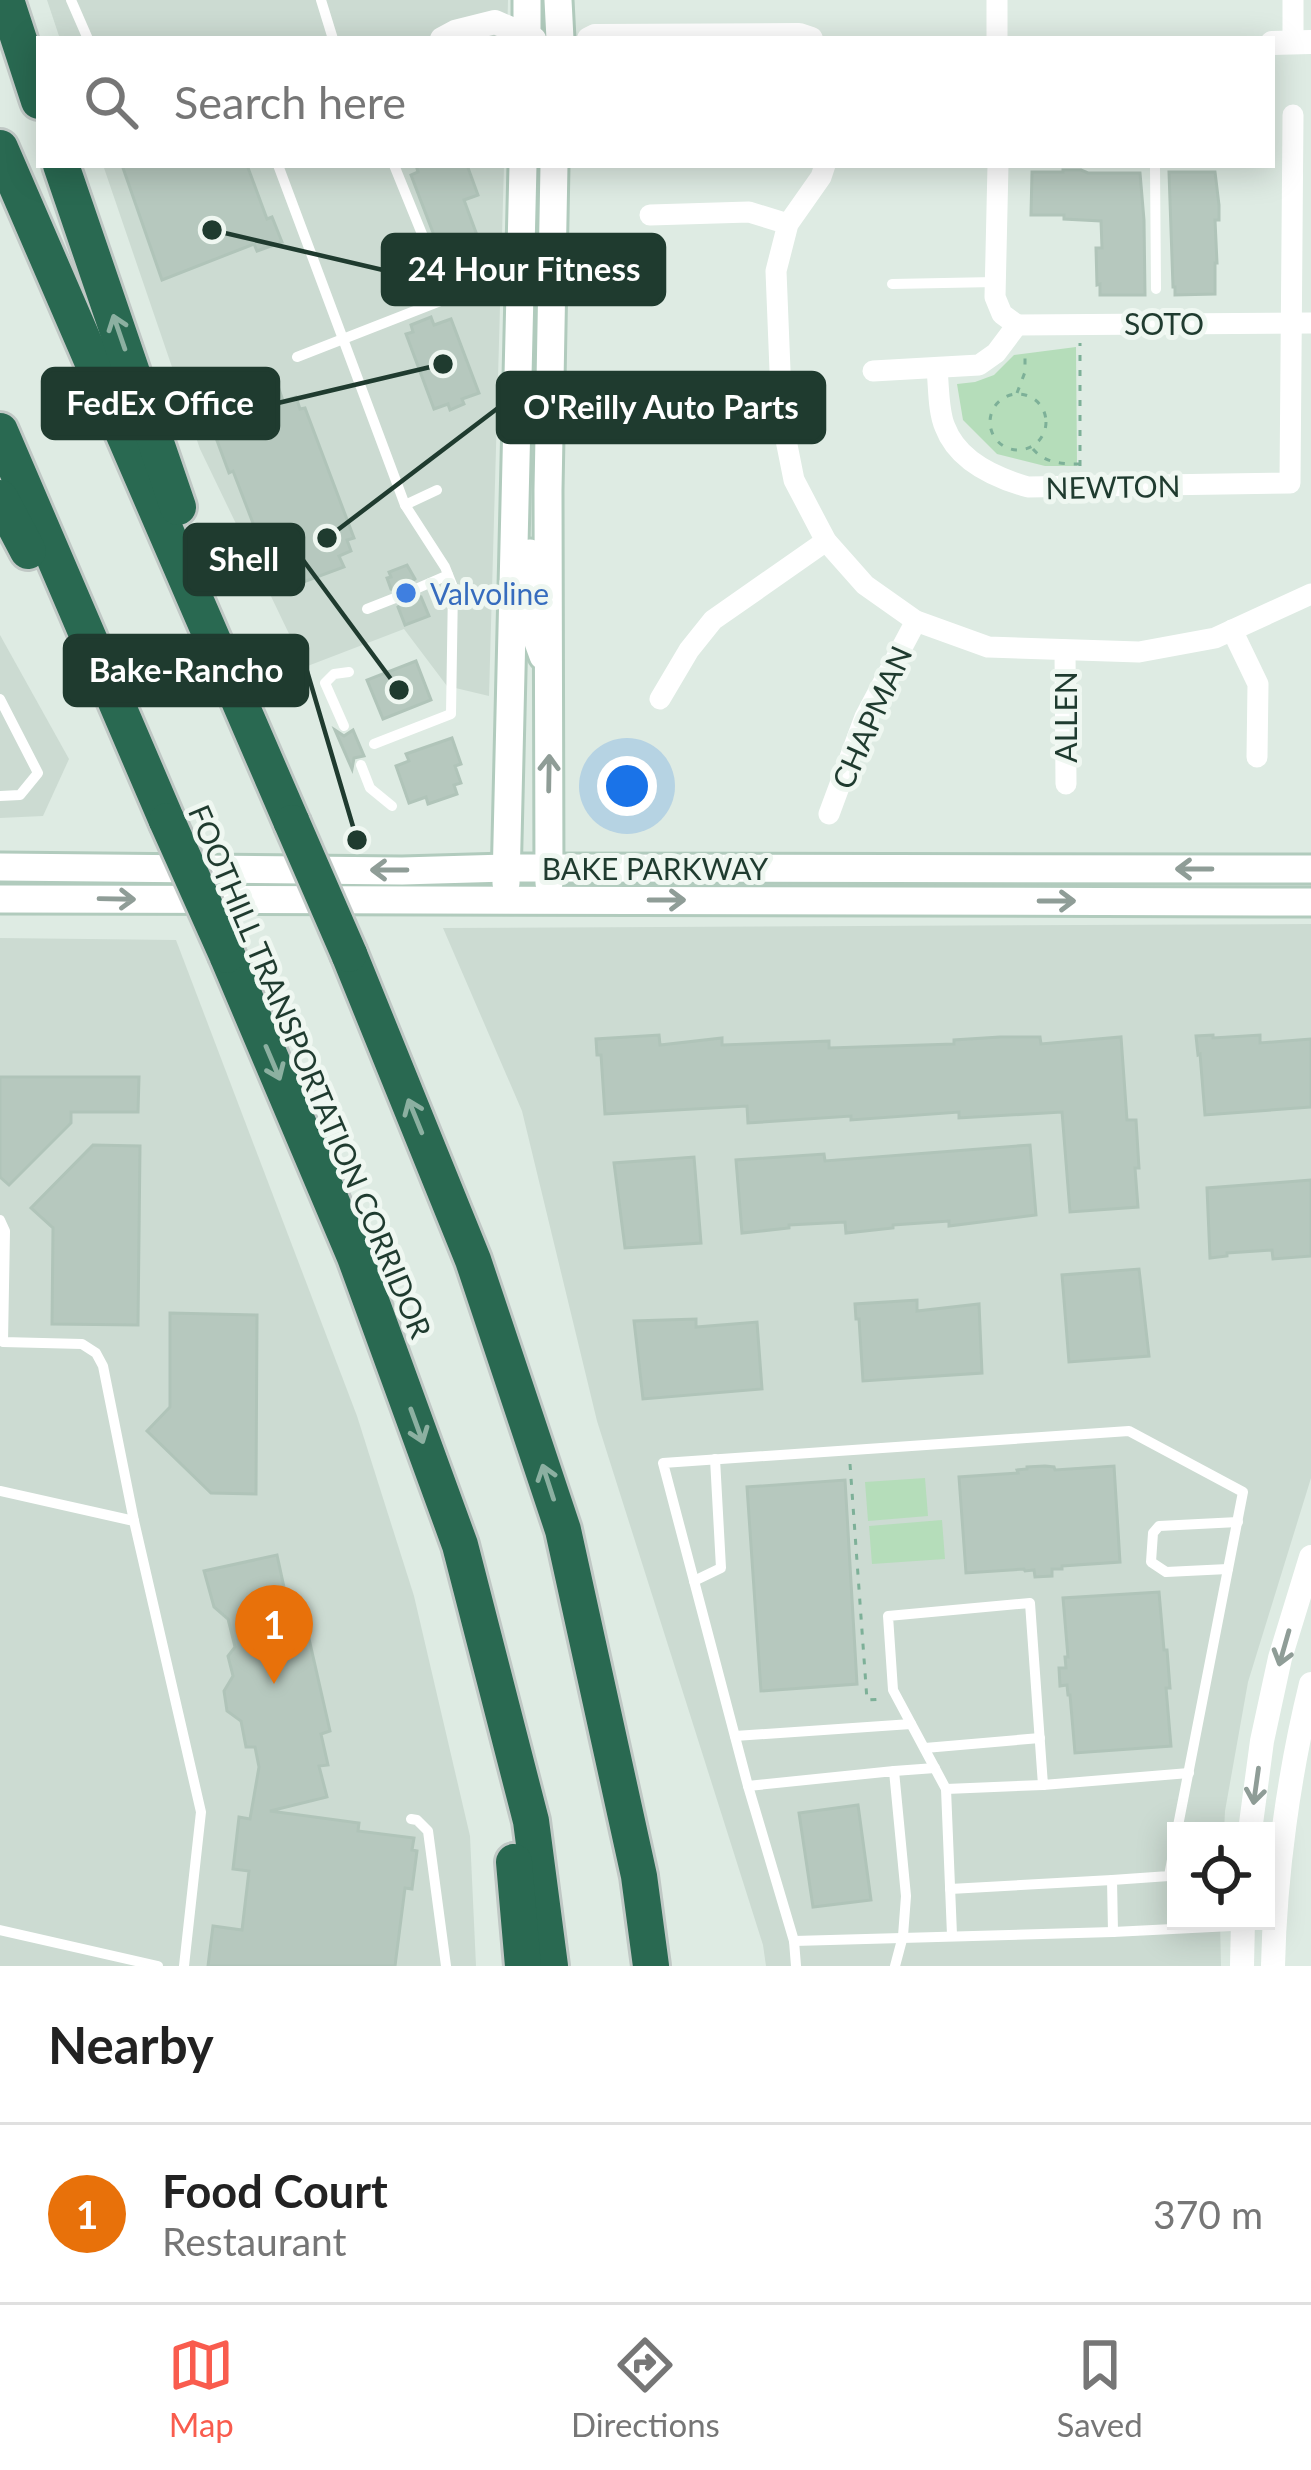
<!DOCTYPE html>
<style>
:root{--surface:#fff;--page:#f2f2f2;--text:#222;--muted:#767676;--line:#e0e0e0;--accent:#f95c4e}
body{margin:0;font-family:Lato,sans-serif;background:var(--page);color:var(--text)}
.controls{position:absolute;right:36px;bottom:36px;display:grid;overflow:hidden;border-radius:0px;box-shadow:0 6px 30px #0003}
.controls button{width:108px;height:108px;display:grid;place-items:center;padding:0;border:0;border-bottom:3px solid var(--line);background:var(--surface);color:var(--text);font:60px sans-serif}
.you{position:absolute;left:627px;top:786px;width:42px;height:42px;margin:-30px;border:9px solid #fff;border-radius:50%;background:#1a73e8;box-shadow:0 0 0 18px #1a73e833}
.badge{display:grid;place-items:center;width:78px;height:78px;border-radius:50%;background:var(--accent);color:#fff;font-size:39px;font-weight:700}
.pin{position:absolute;translate:-50% -99px;filter:drop-shadow(0 3px 6px #0008)}
.pin::after{content:'';position:absolute;top:63px;width:42px;height:36px;background:inherit;clip-path:polygon(0 0,100% 0,50% 100%)}
.list{margin:0;padding:0;list-style:none}
h2{display:flex;justify-content:space-between;align-items:center;height:156px;margin:0;padding:0 48px;font-size:51px}
h2 small{font-size:39px;font-weight:400;color:var(--muted)}
.list li{display:grid;grid-template-columns:78px 1fr auto;gap:36px;align-items:center;box-sizing:border-box;height:180px;padding:0 48px;border-top:3px solid var(--line)}
.list b{display:block;font-size:45px;white-space:nowrap}
.list p{margin:0;font-size:39px;white-space:nowrap;color:var(--muted)}
.list em{font-size:39px;font-style:normal;color:var(--muted)}
.icon{flex:none;width:66px;height:66px;fill:none;stroke:currentColor;stroke-width:2;stroke-linecap:round;stroke-linejoin:round}
.map{position:relative;flex:none;width:1311px;height:1966px;overflow:hidden}
.search{position:absolute;background:var(--surface);box-shadow:0 6px 30px #0003;left:36px;right:36px;top:36px;height:132px;display:flex;align-items:center;gap:30px;box-sizing:border-box;padding:0 42px;border-radius:0px;color:var(--muted);font-size:45px}
.sheet{height:336px;background:var(--surface)}
nav{display:flex;justify-content:space-around;align-items:center;box-sizing:border-box;height:168px;border-top:3px solid var(--line);background:var(--surface);font-size:33px;color:var(--muted)}
nav a{display:grid;justify-items:center;gap:6px}
nav .on{color:var(--accent)}
.map>svg:first-child{display:block}
.built{fill:#ccdbd2}
.green{fill:#b5ddba}
.building{fill:#b6c8be;stroke:#b0c4b9;stroke-width:3}
.lines{fill:none;stroke-linecap:round;stroke-linejoin:round}
.secondary-casing{stroke:#b1cbbd;stroke-width:33}
.motorway-casing{stroke:#c0c8c5;stroke-width:42}
.path{stroke:#7db098;stroke-width:3;stroke-dasharray:6 9;stroke-linecap:butt}
.service{stroke:#fff;stroke-width:10}
.minor{stroke:#fff;stroke-width:21}
.tertiary{stroke:#fff;stroke-width:24}
.secondary{stroke:#fff;stroke-width:27}
.motorway{stroke:#296951;stroke-width:36}
.motorway-bridge-casing{stroke:#c0c8c5;stroke-width:42;stroke-linecap:butt}
.motorway-bridge{stroke:#296951;stroke-width:36}
.oneway{stroke:#8cb0a1}
.oneway2{stroke:#8f9d97}
.shop-dot{fill:#3f7fe0;stroke:#eff7f1;stroke-width:4.5}
.labels{text-anchor:middle;dominant-baseline:central;stroke-width:10;stroke-linejoin:round;paint-order:stroke}
.street-label{font-size:30px;fill:#1f3b2f;stroke:#eff7f1}
.shop-label{font-size:30px;fill:#366cbe;stroke:#eff7f1;text-anchor:start}
.leader{fill:none;stroke:#1f3b2f;stroke-width:4.5}
.callout-dot{fill:#1f3b2f;stroke:#eff7f1;stroke-width:4.5}
.callout{fill:#1f3b2f;stroke:#1f3b2f;stroke-width:4.5}
.callout-label{font-size:33px;text-anchor:middle;font-weight:bold;fill:#fff}
</style>
<div class="map">
<svg width="1311" height="1966" viewBox="0 0 1311 1966">
<rect width="100%" height="100%" fill="#deebe3"/>
<!-- built -->
<g class="built">
<polygon points="47,0 508,0 507,39 60,39"/>
<polygon points="103,165 504,165 489,696 447,686 404,629 305,667 200,449"/>
<polygon points="0,635 69,759 43,816 0,818"/>
<polygon points="1311,924 1311,1478 1248,1682 1225,1811 1224,1831 1176,1831 1176,1921 1220,1921 1221,1966 766,1966 763,1945 597,1421 522,1111 443,928"/>
<polygon points="0,938 176,940 357,1416 414,1596 470,1836 476,1966 0,1966"/>
</g>
<!-- green -->
<g class="green">
<polygon points="1076,347 1077,466 1045,466 997,454 963,420 957,384 975,382 994,375 1014,355"/>
<polygon points="925,1478 928,1516 868,1521 865,1482"/>
<polygon points="942,1520 945,1559 872,1564 869,1526"/>
</g>
<!-- building -->
<g class="building">
<polygon points="122,165 247,165 267,219 272,217 282,242 257,251 254,244 162,280"/>
<polygon points="416,165 467,165 478,195 464,200 478,238 465,243 467,247 453,252 451,248 440,251 411,175 418,172"/>
<polygon points="1063,170 1081,170 1088,173 1140,173 1144,220 1145,295 1100,295 1100,284 1097,285 1096,248 1102,248 1101,221 1064,219 1064,215 1031,215 1032,172 1063,172"/>
<polygon points="1169,172 1215,172 1219,205 1219,220 1215,220 1217,263 1215,263 1215,294 1175,295 1175,287 1173,287"/>
<polygon points="431,317 434,325 451,319 479,393 462,399 464,404 450,410 448,404 434,409 406,334 413,332 411,325"/>
<polygon points="279,389 283,401 296,397 300,409 305,408 354,538 347,540 351,551 339,556 344,567 279,591 233,471 229,473 215,435 220,433 213,414"/>
<polygon points="407,565 415,579 410,583 409,591 413,596 421,597 429,616 405,625 398,607 403,603 404,596 400,590 391,589 387,578 391,577 389,572"/>
<polygon points="416,661 431,700 383,719 367,680"/>
<polygon points="335,730 344,736 353,730 364,756 354,758 352,769"/>
<polygon points="452,738 461,764 455,766 461,783 454,785 457,794 428,804 426,797 409,803 396,766 409,761 406,754"/>
<polygon points="659,1035 660,1045 722,1038 722,1045 829,1041 829,1048 954,1044 954,1040 1000,1037 1040,1037 1041,1044 1121,1037 1127,1120 1136,1120 1139,1168 1135,1168 1138,1207 1070,1212 1062,1112 959,1118 959,1112 851,1120 851,1116 748,1123 747,1106 605,1114 601,1055 597,1055 596,1039"/>
<polygon points="1213,1035 1213,1038 1260,1035 1260,1043 1311,1039 1311,1107 1205,1115 1200,1054 1198,1055 1196,1036"/>
<polygon points="0,1077 139,1077 138,1112 71,1112 71,1123 9,1185 0,1177"/>
<polygon points="93,1145 140,1146 138,1325 52,1324 53,1228 31,1208"/>
<polygon points="1030,1145 1036,1215 949,1226 949,1221 893,1225 893,1228 846,1233 845,1222 789,1225 789,1228 742,1233 736,1160 824,1154 825,1161"/>
<polygon points="694,1157 701,1243 625,1248 614,1163"/>
<polygon points="1311,1180 1311,1256 1273,1259 1272,1250 1227,1253 1227,1256 1210,1258 1207,1188"/>
<polygon points="1139,1269 1149,1356 1069,1362 1062,1275"/>
<polygon points="917,1300 917,1311 979,1304 982,1373 863,1381 859,1319 856,1319 855,1304"/>
<polygon points="170,1313 257,1315 256,1494 211,1493 147,1431 170,1407"/>
<polygon points="696,1319 696,1327 757,1322 762,1389 643,1399 634,1321"/>
<polygon points="1045,1466 1054,1467 1055,1470 1114,1466 1120,1562 1062,1566 1062,1569 1052,1569 1052,1576 1035,1577 1034,1570 1025,1571 1024,1569 966,1573 959,1477 1018,1473 1017,1470 1027,1469 1027,1467"/>
<polygon points="845,1480 857,1684 761,1691 747,1487"/>
<polygon points="277,1555 287,1601 295,1599 299,1632 307,1630 330,1731 321,1734 328,1765 319,1766 327,1797 270,1811 359,1823 358,1831 414,1838 412,1850 417,1851 412,1889 405,1888 395,1966 208,1966 213,1926 242,1930 249,1871 233,1869 239,1817 250,1819 259,1767 255,1747 246,1747 241,1721 227,1711 224,1691 233,1676 228,1656 235,1647 228,1619 214,1607 204,1571"/>
<polygon points="1159,1592 1164,1650 1167,1650 1170,1688 1166,1688 1171,1746 1075,1753 1070,1695 1068,1695 1067,1685 1060,1686 1059,1668 1066,1668 1065,1657 1068,1657 1063,1598"/>
<polygon points="858,1805 871,1900 813,1907 799,1813"/>
</g>
<g class="lines">
<defs>
<g id="secondary">
<polyline points="527,0 527,39"/>
<polyline points="558,0 560,39"/>
<polyline points="530,553 530,620 543,656"/>
<polyline points="0,867 402,871 506,868 1311,869"/>
<polyline points="506,883 523,165"/>
<polyline points="549,883 548,490 554,165"/>
<polyline points="0,899 1311,902"/>
</g>
<g id="motorway">
<polyline points="6,0 39,101"/>
<polyline points="0,148 292,823"/>
<polyline points="61,165 178,507"/>
<polyline points="0,431 167,821"/>
<polyline points="0,498 28,551"/>
<polyline points="349,954 473,1260 563,1530 639,1876 651,1966"/>
<polyline points="227,955 355,1257 460,1545 531,1821 550,1966"/>
<polyline points="514,1862 523,1966"/>
</g>
</defs>
<!-- secondary casing -->
<use href="#secondary" class="secondary-casing"/>
<!-- motorway casing -->
<use href="#motorway" class="motorway-casing"/>
<!-- path -->
<g class="path">
<polyline points="1017,393 1025,372 1025,350"/>
<circle cx="1018" cy="422" r="28"/>
<path d="M1033 449C1045 463 1061 464 1079 464"/>
<polyline points="1080,466 1080,343"/>
<polyline points="850,1464 867,1700 884,1699"/>
</g>
<!-- service -->
<g class="service">
<polyline points="71,0 88,39"/>
<polyline points="321,0 333,39"/>
<polyline points="278,165 405,505 437,490"/>
<polyline points="1155,165 1156,289"/>
<polyline points="892,284 995,282"/>
<polyline points="297,357 448,298 394,165"/>
<polyline points="418,588 448,575"/>
<polyline points="367,609 395,598"/>
<polyline points="0,699 38,773 20,795 0,796"/>
<polyline points="344,726 325,683 334,674 349,672"/>
<polyline points="374,744 451,714 453,587 445,567 405,505"/>
<polyline points="361,765 370,788 392,806"/>
<polyline points="0,1220 5,1231 3,1342 82,1344 96,1353 103,1366 134,1521 201,1812 184,1966"/>
<polyline points="0,1491 134,1521"/>
<polyline points="1228,1569 1166,1572 1151,1562 1153,1533 1159,1526 1238,1522"/>
<polyline points="694,1581 721,1568 715,1459"/>
<polyline points="735,1736 911,1724"/>
<polyline points="925,1748 1040,1738"/>
<polyline points="894,1771 935,1768"/>
<polyline points="748,1786 894,1771 906,1896 903,1936 895,1966"/>
<polyline points="946,1789 1043,1785"/>
<polyline points="411,1819 417,1820 428,1831 446,1966"/>
<polyline points="950,1889 1112,1880"/>
<polyline points="0,1930 158,1966"/>
<polyline points="1113,1932 1112,1880 1169,1876 1176,1838"/>
<polyline points="952,1935 946,1789 893,1690 888,1616 1030,1603 1043,1785 1189,1773"/>
<polyline points="794,1941 1113,1932 1274,1924"/>
<polyline points="796,1966 794,1941 748,1786 663,1463 1129,1431 1243,1492 1177,1831"/>
</g>
<!-- minor -->
<g class="minor">
<polyline points="997,0 997,39"/>
<polyline points="1293,43 1293,0"/>
<polyline points="825,165 821,177 788,224 776,271 782,420 794,480 826,541 865,585 916,621 988,647 1139,652 1215,638 1311,594"/>
<polyline points="998,165 995,297 1002,314 1017,325"/>
<polyline points="650,215 749,212 788,224"/>
<polyline points="1017,325 1311,323"/>
<path d="M937 370C939 387 938 411 945 427 958 462 996 478 1028 487L1290 483 1293 115"/>
<polyline points="873,371 979,365 996,353 1017,325"/>
<polyline points="649,411 781,403"/>
<polyline points="1232,630 1258,684 1257,757"/>
<polyline points="1065,650 1066,784"/>
<polyline points="660,699 689,650 713,620 826,541"/>
<polyline points="829,814 865,717 916,621"/>
</g>
<!-- tertiary -->
<g class="tertiary">
<polyline points="442,39 455,32 495,22 534,39"/>
<polyline points="589,39 595,36 799,35 811,39"/>
<polyline points="1272,43 1311,42"/>
<polyline points="1250,1831 1262,1741 1280,1658 1311,1557"/>
<polyline points="1242,1966 1243,1921"/>
<path d="M1273 1966C1275 1874 1289 1773 1311 1684"/>
</g>
<!-- secondary -->
<use href="#secondary" class="secondary"/>
<!-- motorway -->
<use href="#motorway" class="motorway"/>
<defs>
<g id="motorway-bridge">
<polyline points="167,821 227,955"/>
<polyline points="292,823 349,954"/>
</g>
</defs>
<!-- motorway-bridge casing -->
<use href="#motorway-bridge" class="motorway-bridge-casing"/>
<!-- motorway-bridge -->
<use href="#motorway-bridge" class="motorway-bridge"/>
</g>
<!-- one-way arrows -->
<defs><path id="oneway-shaft" d="M-6 0H5M1.5-3L5.5 0L1.5 3" fill="none" stroke-width="1.6" stroke-linecap="round" stroke-linejoin="round" transform="scale(3)"/></defs>
<g class="oneway">
<use href="#oneway-shaft" transform="translate(119 332) rotate(-109)"/>
<use href="#oneway-shaft" transform="translate(273 1063) rotate(67)"/>
<use href="#oneway-shaft" transform="translate(415 1116) rotate(-112)"/>
<use href="#oneway-shaft" transform="translate(417 1426) rotate(70)"/>
<use href="#oneway-shaft" transform="translate(548 1482) rotate(-108)"/>
</g>
<g class="oneway2">
<use href="#oneway-shaft" transform="translate(549 773) rotate(-89)"/>
<use href="#oneway-shaft" transform="translate(1194 869) rotate(-180)"/>
<use href="#oneway-shaft" transform="translate(389 870) rotate(-180)"/>
<use href="#oneway-shaft" transform="translate(117 899) rotate(1)"/>
<use href="#oneway-shaft" transform="translate(667 900)"/>
<use href="#oneway-shaft" transform="translate(1057 901)"/>
<use href="#oneway-shaft" transform="translate(1284 1648) rotate(106)"/>
<use href="#oneway-shaft" transform="translate(1256 1786) rotate(98)"/>
</g>
<!-- markers -->
<circle class="shop-dot" cx="406" cy="593" r="12"/>
<g class="labels">
<!-- street labels -->
<g class="street-label">
<text x="1164" y="323">SOTO</text>
<text transform="translate(1113 486) rotate(-1)">NEWTON</text>
<text transform="translate(871 717) rotate(-66)">CHAPMAN</text>
<text transform="translate(1065 717) rotate(-90)">ALLEN</text>
<text x="655" y="868">BAKE PARKWAY</text>
<text transform="translate(311 1071) rotate(67)">FOOTHILL TRANSPORTATION CORRIDOR</text>
</g>
<!-- shop labels -->
<g class="shop-label">
<text x="430" y="593">Valvoline</text>
</g>
</g>
<!-- callouts -->
<path class="leader" d="M212 230L383 270M443 364L278 403M327 538L498 408M399 690L303 560M357 840L307 671"/>
<g class="callout-dot">
<circle cx="212" cy="230" r="12"/>
<circle cx="443" cy="364" r="12"/>
<circle cx="327" cy="538" r="12"/>
<circle cx="399" cy="690" r="12"/>
<circle cx="357" cy="840" r="12"/>
</g>
<g class="callout">
<rect x="383" y="235" width="281" height="69" rx="12"/>
<rect x="43" y="369" width="235" height="69" rx="12"/>
<rect x="498" y="373" width="326" height="69" rx="12"/>
<rect x="185" y="525" width="118" height="69" rx="12"/>
<rect x="65" y="636" width="242" height="69" rx="12"/>
</g>
<g class="callout-label">
<text x="524" y="281">24 Hour Fitness</text>
<text x="160" y="415">FedEx Office</text>
<text x="661" y="419">O'Reilly Auto Parts</text>
<text x="244" y="571">Shell</text>
<text x="186" y="682">Bake-Rancho</text>
</g>
</svg>
<div class="controls">
<button><svg class="icon" aria-label="locate" viewBox="0 0 24 24"><circle cx="12" cy="12" r="6"/><path d="M12 2v4M12 18v4M2 12h4M18 12h4"/></svg></button>
</div>
<div class="you"></div>
<div class="pin badge" style="left:274px;top:1684px;background:#e8710a">1</div>
<div class="search"><svg class="icon" aria-label="search" viewBox="0 0 24 24"><circle cx="10" cy="10" r="6"/><path d="M15 15l6 6"/></svg>Search here</div>
</div>
<section class="sheet">
<h2>Nearby<small></small></h2>
<ul class="list">
<li><span class="badge" style="background:#e8710a">1</span><div><b>Food Court</b><p>Restaurant</p></div><em>370 m</em></li>
</ul>
</section>
<nav>
<a class="on"><svg class="icon" aria-label="map" viewBox="0 0 24 24"><path d="M3 6l6-2 6 2 6-2v14l-6 2-6-2-6 2zM9 4v14M15 6v14"/></svg>Map</a>
<a><svg class="icon" aria-label="directions" viewBox="0 0 24 24"><path d="M12 3l9 9-9 9-9-9zM9 14v-3h6M13 9l2 2-2 2"/></svg>Directions</a>
<a><svg class="icon" aria-label="saved" viewBox="0 0 24 24"><path d="M7 4h10v16l-5-4-5 4z"/></svg>Saved</a>
</nav>
